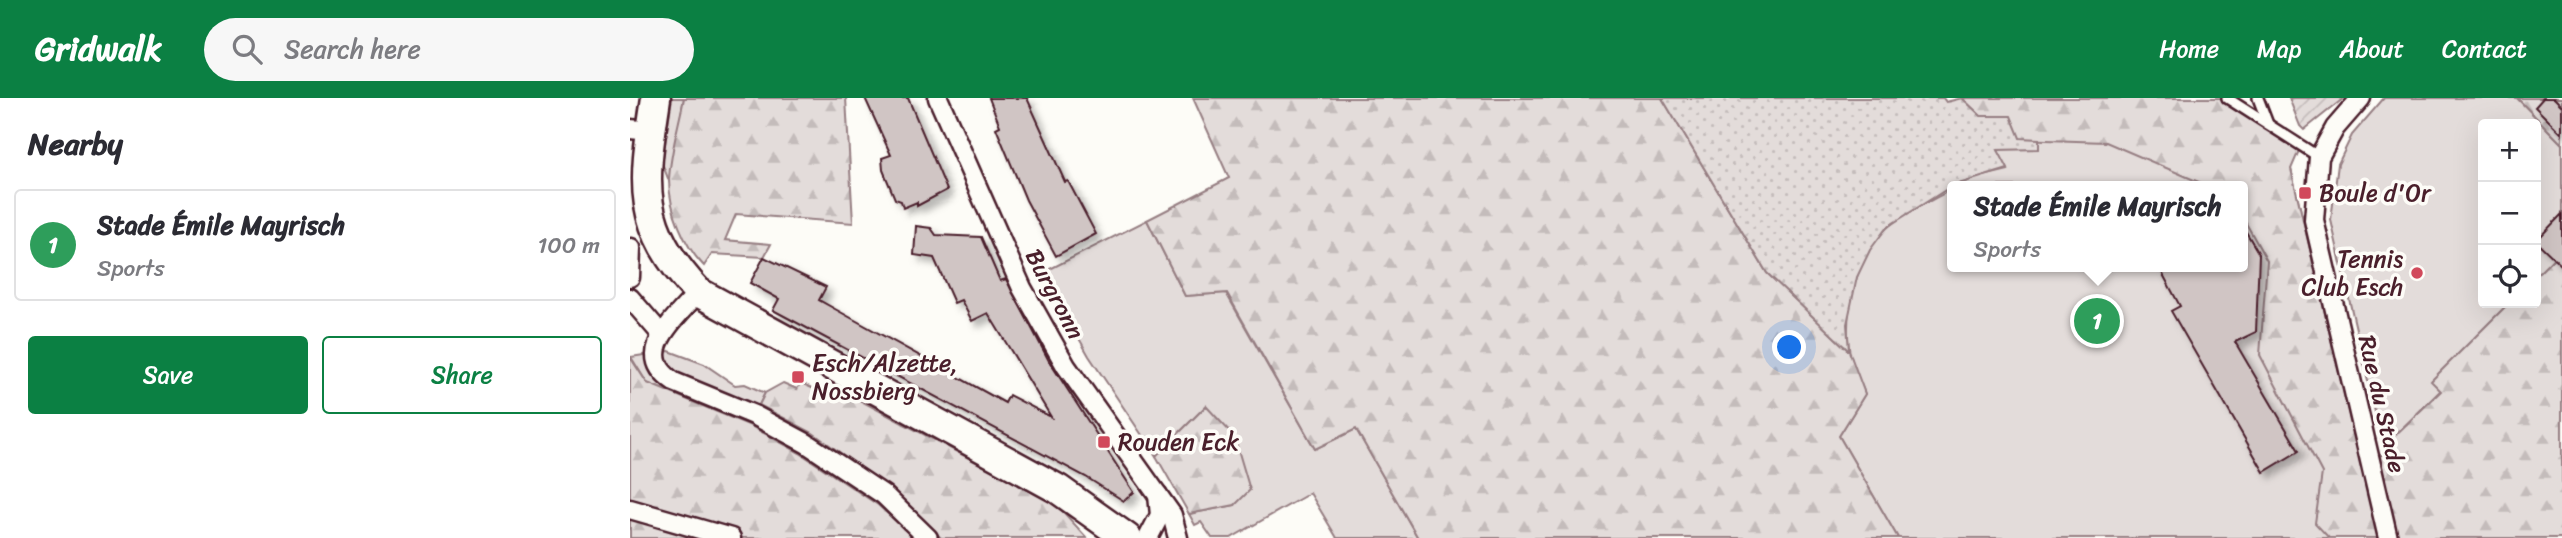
<!DOCTYPE html>
<meta charset="utf-8">
<style>
:root{--surface:#fff;--page:#f7f7f7;--text:#2b2b33;--muted:#7c7c81;--line:#e1e1e2;--accent:#0b8043}
body{margin:0;font-family:Sriracha,sans-serif;background:var(--page);color:var(--text)}
.controls{position:absolute;right:21px;top:21px;display:grid;overflow:hidden;border-radius:7px;box-shadow:0 7px 28px #0002}
.controls button{width:63px;height:63px;display:grid;place-items:center;padding:0;border:0;border-bottom:2px solid var(--line);background:var(--surface);color:var(--text);font:35px sans-serif}
.you{position:absolute;left:1160px;top:250px;width:24px;height:24px;margin:-18px;border:5px solid #fff;border-radius:50%;background:#1a73e8;box-shadow:0 0 0 10px #1a73e833}
.badge{display:grid;place-items:center;width:46px;height:46px;border-radius:50%;background:var(--accent);color:#fff;font-size:23px;font-weight:700}
.pin{position:absolute;translate:-50% -50%;border:4px solid #fff;box-shadow:0 2px 7px #0006}
.popup{position:absolute;left:1317px;top:83px;width:301px;height:91px;box-sizing:border-box;display:grid;place-content:center;border-radius:7px;background:var(--surface);filter:drop-shadow(0 2px 5px #0005);font-size:23px;white-space:nowrap;color:var(--muted)}
.popup b{font-size:26px;color:var(--text)}
.popup::after{content:'';position:absolute;left:50%;top:100%;margin-left:-14px;border:14px solid transparent;border-top-color:var(--surface)}
.list{margin:0;padding:0;list-style:none}
h2{display:flex;justify-content:space-between;align-items:center;height:91px;margin:0;padding:0 28px;font-size:30px}
h2 small{font-size:23px;font-weight:400;color:var(--muted)}
.list li{display:grid;grid-template-columns:46px 1fr auto;gap:21px;align-items:center;box-sizing:border-box;height:112px;margin:0 14px 14px;padding:0 14px;border:2px solid var(--line);border-radius:7px}
.list b{display:block;font-size:26px;white-space:nowrap}
.list p{margin:0;font-size:23px;white-space:nowrap;color:var(--muted)}
.list em{font-size:23px;font-style:normal;color:var(--muted)}
.actions{display:flex;gap:14px;padding:21px 28px}
.actions a{flex:1;padding:16px 0;border:2px solid var(--accent);border-radius:7px;text-align:center;font-size:24px;color:var(--accent)}
.actions .main{background:var(--accent);color:#fff}
.icon{flex:none;width:38px;height:38px;fill:none;stroke:currentColor;stroke-width:2;stroke-linecap:round;stroke-linejoin:round}
.map{position:relative;flex:none;width:1932px;height:440px;overflow:hidden}
header{display:flex;align-items:center;gap:42px;box-sizing:border-box;height:98px;padding:0 35px;background:var(--accent);color:#fff}
header strong{font-size:33px}
nav{display:flex;gap:38px;margin-inline-start:auto;font-size:24px}
.search{width:490px;height:63px;background:var(--page);display:flex;align-items:center;gap:18px;box-sizing:border-box;padding:0 24px;border-radius:38px;color:var(--muted);font-size:26px}
main{display:flex}
aside{flex:1;background:var(--surface)}
.map>svg:first-child{display:block}
.grass{fill:#e3dcda;stroke:#967e82;stroke-width:2}
.forest{fill:url(#forest-firs);stroke:#967e82;stroke-width:2}
.park{fill:url(#park-dots);stroke:#967e82;stroke-width:2}
.garden{fill:url(#garden-furrows);stroke:#967e82;stroke-width:2}
.building{fill:#d0c5c4;stroke:#4a1f2b;stroke-width:2;filter:url(#shadow)}
.lines{fill:none;stroke-linecap:round;stroke-linejoin:round}
.service-casing{stroke:#4a1f2b;stroke-width:14}
.minor-casing{stroke:#4a1f2b;stroke-width:23}
.primary-casing{stroke:#4a1f2b;stroke-width:33}
.service{stroke:#fdfcf7;stroke-width:9}
.minor{stroke:#fdfcf7;stroke-width:18}
.primary{stroke:#fdfcf7;stroke-width:28}
.poi-dot{fill:#d1495b;stroke:#fdfcf7;stroke-width:2.5}
.labels{text-anchor:middle;dominant-baseline:central;stroke-width:7;stroke-linejoin:round;paint-order:stroke}
.poi-label{font-size:24px;fill:#4a1f2b;stroke:#fdfcf7;text-anchor:start}
.street-label{font-size:24px;fill:#4a1f2b;stroke:#fdfcf7}
</style>
<header>
<strong>Gridwalk</strong>
<div class="search"><svg class="icon" aria-label="search" viewBox="0 0 24 24"><circle cx="10" cy="10" r="6"/><path d="M15 15l6 6"/></svg>Search here</div>
<nav><a>Home</a><a>Map</a><a>About</a><a>Contact</a></nav>
</header>
<main>
<aside>
<h2>Nearby<small></small></h2>
<ul class="list">
<li><span class="badge" style="background:#2e9e5b">1</span><div><b>Stade Émile Mayrisch</b><p>Sports</p></div><em>100 m</em></li>
</ul>
<div class="actions"><a class="main">Save</a><a>Share</a></div>
</aside>
<div class="map">
<svg width="1932" height="440" viewBox="0 0 1932 440">
<defs>
<pattern id="forest-firs" width="22" height="20" patternUnits="userSpaceOnUse" patternTransform="scale(1.75)"><rect width="22" height="20" fill="#e3dcda"/><path d="M5 1l3.5 6h-7zM16 11l3.5 6h-7z" fill="#c4bcbb"/></pattern>
<pattern id="park-dots" width="8" height="8" patternUnits="userSpaceOnUse" patternTransform="scale(1.75)"><rect width="8" height="8" fill="#e3dcda"/><path d="M2 2h.1M6 6h.1" fill="none" stroke="#c4bcbb" stroke-width="1.8" stroke-linecap="round"/></pattern>
<pattern id="garden-furrows" width="10" height="10" patternUnits="userSpaceOnUse" patternTransform="scale(1.75)"><rect width="10" height="10" fill="#e3dcda"/><path d="M-1 1l2-2M0 10L10 0M9 11l2-2" fill="none" stroke="#c4bcbb"/></pattern>
<filter id="shadow"><feDropShadow dx="6" dy="6" stdDeviation="3.5" flood-color="#0004"/></filter>
</defs>
<rect width="100%" height="100%" fill="#fdfcf7"/>
<filter id="ink" filterUnits="userSpaceOnUse"><feTurbulence type="fractalNoise" baseFrequency=".0143" numOctaves="2"/><feDisplacementMap in="SourceGraphic" scale="14" xChannelSelector="R" yChannelSelector="G"/><feConvolveMatrix kernelMatrix="1 2 1 2 8 2 1 2 1" color-interpolation-filters="sRGB"/></filter>
<g filter="url(#ink)">
<!-- grass -->
<g class="grass">
<polygon points="42,0 54,0 39,83 32,65"/>
<path d="M1411 0 1661 71 1748 440H1268L1209 338 1235 296C1229 281 1221 265 1219 250 1214 210 1227 158 1257 130 1274 114 1302 103 1322 91V169H1612V88H1327L1337 82 1378 72 1367 52Z"/>
<polygon points="1754,0 1887,0 1932,46 1932,152 1906,178 1906,26 1853,26 1853,205 1879,205 1802,282 1811,292 1753,349 1701,122 1708,66 1722,37"/>
<polygon points="517,122 555,198 596,195 685,351 726,331 788,440 707,440 680,395 601,440 582,440 571,424 565,427 559,416 605,407 576,308 526,358 459,258 412,175"/>
<polygon points="39,253 74,266 105,287 115,286 135,295 129,307 183,335 261,391 311,440 284,440 248,407 170,355 121,328 17,285 1,259"/>
</g>
<!-- forest -->
<g class="forest">
<path d="M54 0H216L223 125 106 116 95 142 141 146 134 159 82 156 74 168C54 148 39 111 39 82 40 56 49 26 54 0Z"/>
<polygon points="563,0 1032,0 1137,175 1219,253 1235,296 1209,338 1268,440 788,440 726,331 685,351 597,195 555,198 517,122 599,80"/>
<polygon points="1332,0 1597,0 1671,48 1661,71 1748,440 1699,440 1685,425 1692,375 1630,257 1637,163 1612,118 1612,88 1578,88 1476,44 1390,41 1351,18"/>
<polygon points="1887,0 1932,0 1932,46 1889,2"/>
<polygon points="1932,152 1932,440 1758,440 1740,360 1755,356 1753,349 1811,293 1801,283 1879,205 1906,205 1906,178"/>
<polygon points="0,259 17,285 121,328 170,355 248,407 284,440 0,440"/>
<polygon points="153,285 167,291 171,285 195,296 220,297 427,407 457,440 311,440 261,391 183,335 129,307 135,295"/>
<polygon points="576,308 604,338 620,392 605,407 559,416 526,358"/>
</g>
<!-- park -->
<polygon class="park" points="1032,0 1313,0 1316,4 1332,0 1351,18 1381,18 1390,40 1409,41 1409,51 1368,52 1378,71 1322,88 1257,129 1240,152 1227,179 1217,226 1219,253 1137,175"/>
<!-- garden -->
<polygon class="garden" points="1659,0 1714,0 1674,32 1670,28"/>
<!-- building -->
<g class="building">
<polygon points="235,0 278,0 317,92 287,108 287,104 273,110 271,103 265,101 253,72 252,60 261,57"/>
<polygon points="359,0 397,0 435,84 438,83 466,136 426,158 396,102 366,30 370,28"/>
<polygon points="1913,0 1924,0 1932,8 1932,36 1905,9"/>
<polygon points="1932,116 1932,168 1906,143"/>
<polygon points="1612,127 1629,156 1626,234 1605,244 1669,353 1634,374 1541,213 1550,208 1529,169 1612,169"/>
<polygon points="286,128 301,130 306,137 351,139 370,183 376,181 419,263 504,394 494,403 456,379 143,212 149,201 120,185 134,159 196,189 189,202 205,211 375,305 379,297 421,319 358,215 342,223 331,202 324,205 304,160 284,157"/>
</g>
<g class="lines">
<defs>
<g id="service">
<polyline points="1597,0 1689,59"/>
<polyline points="1628,0 1638,26"/>
</g>
<g id="minor">
<polyline points="308,0 392,190 436,268 542,417 548,440"/>
<polyline points="1731,0 1705,30 1689,59 1684,122 1758,440"/>
<polyline points="0,31 21,33"/>
<polyline points="0,179 1,150"/>
<path d="M68 194C46 221 1 255 44 284L124 317 176 345 254 397 298 440"/>
<polyline points="0,200 32,237"/>
<polyline points="0,411 101,440"/>
<polyline points="518,440 530,417 528,397"/>
</g>
<path id="primary" d="M26 0C13 86 5 126 68 194L428 391 497 440"/>
</defs>
<!-- service casing -->
<use href="#service" class="service-casing"/>
<!-- minor casing -->
<use href="#minor" class="minor-casing"/>
<!-- primary casing -->
<use href="#primary" class="primary-casing"/>
<!-- service -->
<use href="#service" class="service"/>
<!-- minor -->
<use href="#minor" class="minor"/>
<!-- primary -->
<use href="#primary" class="primary"/>
</g>
</g>
<!-- markers -->
<g class="poi-dot">
<rect x="1668" y="88" width="14" height="14" rx="3.5"/>
<circle cx="1787" cy="175" r="7"/>
<rect x="161" y="272" width="14" height="14" rx="3.5"/>
<rect x="467" y="337" width="14" height="14" rx="3.5"/>
</g>
<g class="labels">
<!-- poi labels -->
<g class="poi-label">
<text x="1689" y="95">Boule d'Or</text>
<text x="1773" y="161" text-anchor="end">Tennis<tspan x="1773" dy="28">Club Esch</tspan></text>
<text x="182" y="265">Esch/Alzette,<tspan x="182" dy="28">Nossbierg</tspan></text>
<text x="488" y="344">Rouden Eck</text>
</g>
<!-- street labels -->
<g class="street-label">
<text transform="translate(425 196) rotate(62)">Burgronn</text>
<text transform="translate(1752 306) rotate(77)">Rue du Stade</text>
</g>
</g>
</svg>
<div class="controls">
<button>+</button>
<button>−</button>
<button><svg class="icon" aria-label="locate" viewBox="0 0 24 24"><circle cx="12" cy="12" r="6"/><path d="M12 2v4M12 18v4M2 12h4M18 12h4"/></svg></button>
</div>
<div class="you"></div>
<div class="pin badge" style="left:1467px;top:223px;background:#2e9e5b">1</div>
<div class="popup"><b>Stade Émile Mayrisch</b>Sports</div>
</div>
</main>
